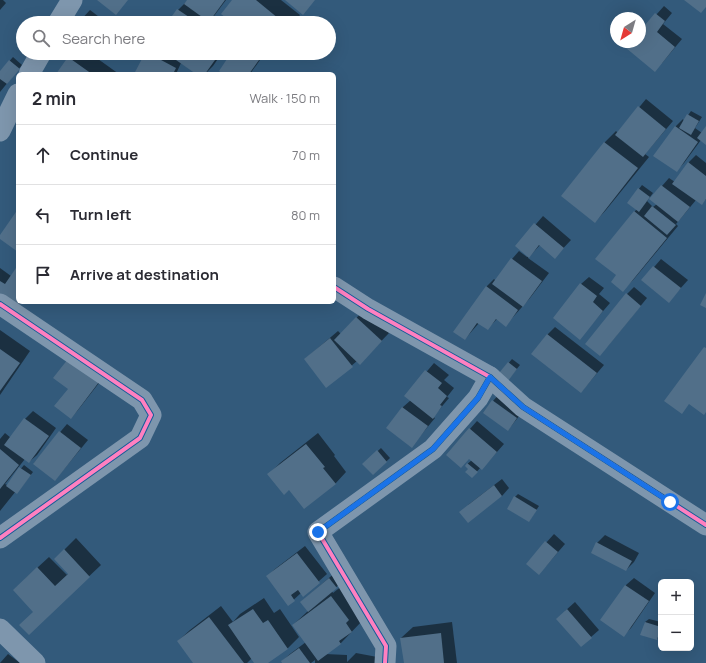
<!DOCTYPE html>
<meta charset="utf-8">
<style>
:root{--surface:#fff;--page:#f7f7f7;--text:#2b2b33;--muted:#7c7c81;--line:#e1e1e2}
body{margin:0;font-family:Manrope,sans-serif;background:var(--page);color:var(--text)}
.controls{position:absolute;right:12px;bottom:12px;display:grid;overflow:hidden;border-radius:6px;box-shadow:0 4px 16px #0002}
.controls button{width:36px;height:36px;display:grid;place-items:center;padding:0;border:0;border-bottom:1px solid var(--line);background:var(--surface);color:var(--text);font:20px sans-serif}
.compass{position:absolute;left:610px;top:12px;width:36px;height:36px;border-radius:50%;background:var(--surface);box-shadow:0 4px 16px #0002;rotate:217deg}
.stop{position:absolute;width:12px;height:12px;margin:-9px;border:3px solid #1a73e8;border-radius:50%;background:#fff}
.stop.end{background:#1a73e8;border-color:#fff;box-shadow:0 1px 4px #0008}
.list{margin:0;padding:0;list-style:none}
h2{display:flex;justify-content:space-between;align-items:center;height:52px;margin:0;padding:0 16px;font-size:17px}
h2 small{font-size:13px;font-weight:400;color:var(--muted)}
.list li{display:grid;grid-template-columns:26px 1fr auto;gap:12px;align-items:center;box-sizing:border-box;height:60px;padding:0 16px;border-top:1px solid var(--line)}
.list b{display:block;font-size:15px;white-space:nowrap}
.list em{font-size:13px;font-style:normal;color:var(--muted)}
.icon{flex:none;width:22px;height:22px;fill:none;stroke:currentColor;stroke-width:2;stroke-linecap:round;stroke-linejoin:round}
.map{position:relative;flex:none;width:706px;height:663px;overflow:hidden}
.search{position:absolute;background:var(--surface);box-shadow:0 4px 16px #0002;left:16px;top:16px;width:320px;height:44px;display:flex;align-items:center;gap:10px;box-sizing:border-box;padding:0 14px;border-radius:22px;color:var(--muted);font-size:15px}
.panel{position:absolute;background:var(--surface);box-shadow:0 4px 16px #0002;left:16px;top:72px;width:320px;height:232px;border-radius:6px}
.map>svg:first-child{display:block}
.shadow{fill:#0007}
.building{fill:#516f89}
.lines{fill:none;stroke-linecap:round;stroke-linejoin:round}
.street{stroke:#7e96ad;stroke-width:21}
.cycleway-casing{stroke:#165c98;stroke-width:6}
.cycleway{stroke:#ff80c0;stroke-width:4}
.route{stroke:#1a73e8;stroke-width:5}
</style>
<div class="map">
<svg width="706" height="663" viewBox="0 0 706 663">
<rect width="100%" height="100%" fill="#335a7b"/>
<!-- shadow -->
<g class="shadow">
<polygon points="0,0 3,0 6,3 0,10"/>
<polygon points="188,0 226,0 214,16 225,23 169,23 178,10"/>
<polygon points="233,0 281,0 300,15 294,23 233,23"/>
<polygon points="664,6 672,13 663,24 682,39 662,63 633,42 640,42 640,33"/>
<polygon points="90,10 107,23 78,23"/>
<polygon points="73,53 92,53 91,54 119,74 57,74"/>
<polygon points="146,53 222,53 213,66 205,74 198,74 181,63 176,74 135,74"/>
<polygon points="233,53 265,53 250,74 225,74"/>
<polygon points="13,57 22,65 0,92 0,72"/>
<polygon points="646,99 673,121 645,154 649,157 606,210 595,222 563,196 605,142 616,131 618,133"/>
<polygon points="691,111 702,117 695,128 702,133 706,127 706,143 701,140 684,163 676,171 675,127 683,119 684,121"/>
<polygon points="696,155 706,163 706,199 702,204 696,200 676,224 678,226 634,279 623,290 618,275 634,212 637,209 628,203 642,185 653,193 647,201 653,207 657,204 651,199 662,186 669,178 675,182 688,163"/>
<polygon points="543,216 571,240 555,257 540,245 528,258 549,273 530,298 506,325 497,319 487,329 479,323 465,339 486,287 494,279 496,281 512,259 519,251 527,257 529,256 517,246"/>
<polygon points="661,259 688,280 669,301 643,280"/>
<polygon points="18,266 18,302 21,302 16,307 0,296 0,268 11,276"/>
<polygon points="589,277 604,288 599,294 610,303 580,338 581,284"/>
<polygon points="634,287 647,298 607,347 627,294"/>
<polygon points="364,310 389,333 367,356 357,361 327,386 305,359 338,331 341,334"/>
<polygon points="555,327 604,365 581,392 547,335"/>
<polygon points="0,330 30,351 0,395"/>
<polygon points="512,359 520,365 511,376 500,373"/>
<polygon points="434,363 449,375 444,380 454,388 447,397 449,398 433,417 435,418 412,446 387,428 403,407 411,400 406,396"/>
<polygon points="106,374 78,410 71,418 69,389"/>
<polygon points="500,393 524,410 508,430 493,401"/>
<polygon points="33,411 56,428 37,455 29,462 25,459 5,484 7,485 24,465 33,472 20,489 16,491 0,511 0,439 5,433 11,438 25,419"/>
<polygon points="477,421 504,444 489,461 481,467 472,477 470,468 466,465 472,460 469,458 447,455"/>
<polygon points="67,424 88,440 55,480 34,463"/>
<polygon points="318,433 335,455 334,456 346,472 335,484 290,489 269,474 280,463"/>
<polygon points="381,448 390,458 373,474 364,464"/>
<polygon points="502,479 509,488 502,496 468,505"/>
<polygon points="518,494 539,506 529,521 515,497"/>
<polygon points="554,534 565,544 546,566 527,564"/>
<polygon points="605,535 639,553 634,562 626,570 597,543"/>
<polygon points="76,538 101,565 29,633 34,611 25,579 49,557 67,575 69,573 55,559"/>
<polygon points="305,546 327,574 303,595 301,593 289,604 267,577 275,569"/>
<polygon points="337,571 344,580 332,591 333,593 343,585 363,620 341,643 325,654 347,655 347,662 356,653 388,659 388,663 315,663 315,660 311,663 283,663 282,661 290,654 306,642 293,625 308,611 301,602"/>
<polygon points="634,578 655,593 631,628 624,635 602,620 626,585"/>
<polygon points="264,598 274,613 280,609 299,637 288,648 266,663 255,663 252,658 247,663 195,663 178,641 190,630 221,606 233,622 240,614"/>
<polygon points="575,602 599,630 591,637 565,611"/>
<polygon points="649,619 661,622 661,635 657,639 645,622"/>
<polygon points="452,622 457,663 405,663 401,638 413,627"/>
<polygon points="8,654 20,663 0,663"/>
</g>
<!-- building -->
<g class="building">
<polygon points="97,0 128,0 116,15"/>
<polygon points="187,0 225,0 209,22 184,4"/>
<polygon points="232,0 256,0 284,23 232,23 221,14"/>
<polygon points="285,0 315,0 303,15"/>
<polygon points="684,0 706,0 706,7 701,13"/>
<polygon points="177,9 198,23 167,23"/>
<polygon points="655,13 665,21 657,32 675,47 655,72 626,48 631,42 640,42 640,31"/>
<polygon points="82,16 90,23 77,23"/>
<polygon points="145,53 148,53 176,68 173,74 134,74"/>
<polygon points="166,53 220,53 205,74 196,74"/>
<polygon points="231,53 248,53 259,60 249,74 223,74 219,71"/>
<polygon points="68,57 92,74 56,74"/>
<polygon points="9,60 20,69 7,84 0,79 0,71"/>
<polygon points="638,106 666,129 643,157 615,135"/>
<polygon points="687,114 699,121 691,135 679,128"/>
<polygon points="675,126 698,142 677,172 653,156"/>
<polygon points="706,126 706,145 697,138"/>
<polygon points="604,142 638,168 595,223 561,196"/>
<polygon points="688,162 706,176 706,199 702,205 672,184"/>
<polygon points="661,185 690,207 678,222 649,199"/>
<polygon points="638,188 650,197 639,212 627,203"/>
<polygon points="652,206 676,225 667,235 644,216"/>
<polygon points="18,209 18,252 0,239 0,235"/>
<polygon points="634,211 667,238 623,292 611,282 616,275 595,259"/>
<polygon points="534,223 564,248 555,259 539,245 529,258 515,246"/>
<polygon points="511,258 542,281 523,307 492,284"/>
<polygon points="18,265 18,302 20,302 16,308 0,297 0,281 5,284"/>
<polygon points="653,266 681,288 669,303 641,280"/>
<polygon points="580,283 597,296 593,302 603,311 580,340 553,318"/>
<polygon points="486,286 518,310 506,327 496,319 488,330 477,323 465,340 453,332"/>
<polygon points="626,293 641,306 600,356 585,344"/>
<polygon points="706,293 706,308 700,305"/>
<polygon points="356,317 382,341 360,365 334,340"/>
<polygon points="547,334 597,373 581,393 531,354"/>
<polygon points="330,338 353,367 326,388 304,359"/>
<polygon points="704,347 706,348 706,412 704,415 689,404 682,414 664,401"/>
<polygon points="0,349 20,363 0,391"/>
<polygon points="68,359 99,382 71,419 54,406 68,389 53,378"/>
<polygon points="508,362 517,369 508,381 499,373"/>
<polygon points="425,370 442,383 438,388 447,396 440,405 442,406 433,419 404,396"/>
<polygon points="492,400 517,418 508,431 483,413"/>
<polygon points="402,407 428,426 412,448 386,428"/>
<polygon points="24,418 49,436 29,463 4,445"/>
<polygon points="469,428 497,452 482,470 469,459 461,468 446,455"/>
<polygon points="59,431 81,448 55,481 33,464"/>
<polygon points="306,444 325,467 323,468 336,484 304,509 289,490 284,495 267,474"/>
<polygon points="0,449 19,465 0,489"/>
<polygon points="377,450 387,462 373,475 362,464"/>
<polygon points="467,463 478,472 472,478 465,472 468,469 465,466"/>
<polygon points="19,467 31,475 17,494 6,486"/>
<polygon points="494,485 502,496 468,523 459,512"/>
<polygon points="514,496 537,510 529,522 507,509"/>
<polygon points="545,541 558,552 539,575 526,564"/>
<polygon points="596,542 632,561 626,571 591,553"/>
<polygon points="64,549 90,577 29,635 19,625 33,612 13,590 37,567 55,586 68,574 54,559"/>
<polygon points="297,553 320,583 303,597 298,590 291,595 295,601 288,606 266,576"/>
<polygon points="329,578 337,588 308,612 300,602"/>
<polygon points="625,585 649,601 624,637 600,620"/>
<polygon points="331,596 349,620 346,623 352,632 339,641 341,644 318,661 292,625"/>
<polygon points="253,609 263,623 268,620 288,649 268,663 254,663 228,625"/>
<polygon points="567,609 592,638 581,647 556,619"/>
<polygon points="209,617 244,663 193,663 177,641"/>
<polygon points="645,622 661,627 657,640 640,635"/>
<polygon points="441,633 444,663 404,663 400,638"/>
<polygon points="299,648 310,663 282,663 281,661"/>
</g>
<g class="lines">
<!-- street -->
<g class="street">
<polyline points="58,23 72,0"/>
<polyline points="29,74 41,53"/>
<polyline points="0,131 18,94"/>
<polyline points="334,287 368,309 490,377 523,407 706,525"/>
<polyline points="0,304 142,400 151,415 140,438 0,538"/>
<polyline points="0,629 35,663"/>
<polyline points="385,663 386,646 318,532 433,449 478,398 490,377"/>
</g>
<defs>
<g id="cycleway">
<polyline points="334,287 368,309 490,377 523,407 706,525"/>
<polyline points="0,304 142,400 151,415 140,438 0,538"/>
<polyline points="385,663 386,646 318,532 433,449 478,398 490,377"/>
</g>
</defs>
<!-- cycleway casing -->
<use href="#cycleway" class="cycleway-casing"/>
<!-- cycleway -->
<use href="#cycleway" class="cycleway"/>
</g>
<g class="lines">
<!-- route -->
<polyline class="route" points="318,532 433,449 478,398 490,377 523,407 670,502"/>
</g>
</svg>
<div class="controls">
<button>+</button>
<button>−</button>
</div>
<svg class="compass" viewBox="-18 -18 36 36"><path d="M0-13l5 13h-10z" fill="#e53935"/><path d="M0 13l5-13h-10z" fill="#7c7c81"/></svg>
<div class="stop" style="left:670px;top:502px"></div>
<div class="stop end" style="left:318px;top:532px"></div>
<div class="search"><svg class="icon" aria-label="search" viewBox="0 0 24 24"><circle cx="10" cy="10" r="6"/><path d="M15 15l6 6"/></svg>Search here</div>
<section class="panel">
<h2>2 min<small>Walk · 150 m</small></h2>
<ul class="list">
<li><svg class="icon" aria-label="ahead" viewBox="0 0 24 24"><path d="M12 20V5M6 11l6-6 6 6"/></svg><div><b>Continue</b></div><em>70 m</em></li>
<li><svg class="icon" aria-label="left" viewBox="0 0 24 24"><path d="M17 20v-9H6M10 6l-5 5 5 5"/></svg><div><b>Turn left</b></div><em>80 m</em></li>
<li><svg class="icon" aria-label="arrive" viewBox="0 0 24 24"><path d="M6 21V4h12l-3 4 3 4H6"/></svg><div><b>Arrive at destination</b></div></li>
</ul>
</section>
</div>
